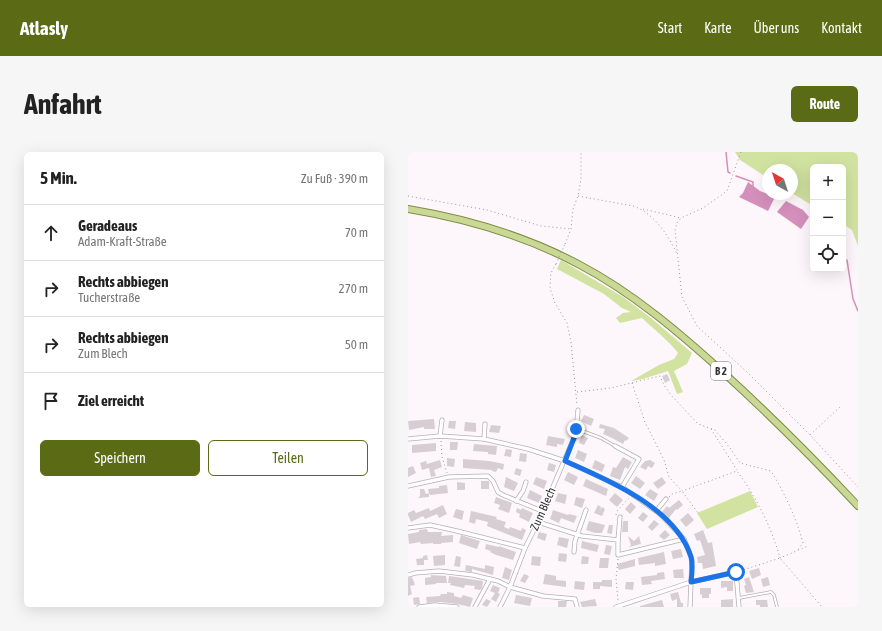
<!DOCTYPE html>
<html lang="de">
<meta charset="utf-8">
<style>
:root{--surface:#fff;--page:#f6f6f6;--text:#222;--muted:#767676;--line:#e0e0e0;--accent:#5a6a15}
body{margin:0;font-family:"Asap Condensed",sans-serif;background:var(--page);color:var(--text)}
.controls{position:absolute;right:12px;top:12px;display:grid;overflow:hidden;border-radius:6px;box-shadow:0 4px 16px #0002}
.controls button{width:36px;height:36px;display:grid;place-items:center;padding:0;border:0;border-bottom:1px solid var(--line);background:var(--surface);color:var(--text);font:20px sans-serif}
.compass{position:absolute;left:354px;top:12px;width:36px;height:36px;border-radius:50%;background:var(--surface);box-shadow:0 4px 16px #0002;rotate:321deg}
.stop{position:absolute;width:12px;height:12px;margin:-9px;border:3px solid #1a73e8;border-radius:50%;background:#fff}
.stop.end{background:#1a73e8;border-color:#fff;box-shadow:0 1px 4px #0008}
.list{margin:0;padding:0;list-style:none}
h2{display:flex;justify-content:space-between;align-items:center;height:52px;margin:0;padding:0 16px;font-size:17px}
h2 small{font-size:13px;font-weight:400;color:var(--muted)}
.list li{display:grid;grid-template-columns:26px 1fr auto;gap:12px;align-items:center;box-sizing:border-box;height:56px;padding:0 16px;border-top:1px solid var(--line)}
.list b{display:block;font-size:15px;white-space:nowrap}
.list p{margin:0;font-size:13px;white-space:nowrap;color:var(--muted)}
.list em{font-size:13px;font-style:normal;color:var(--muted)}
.actions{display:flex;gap:8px;padding:12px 16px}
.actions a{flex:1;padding:9px 0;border:1px solid var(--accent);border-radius:6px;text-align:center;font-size:14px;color:var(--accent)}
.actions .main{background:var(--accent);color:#fff}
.icon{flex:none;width:22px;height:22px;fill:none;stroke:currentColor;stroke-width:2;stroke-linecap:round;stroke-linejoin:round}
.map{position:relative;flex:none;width:450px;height:455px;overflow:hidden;border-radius:6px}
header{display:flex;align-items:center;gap:24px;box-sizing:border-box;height:56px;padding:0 20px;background:var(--accent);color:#fff}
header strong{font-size:19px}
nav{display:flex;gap:22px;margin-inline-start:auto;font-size:14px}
.intro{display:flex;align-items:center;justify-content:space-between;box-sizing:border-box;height:96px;padding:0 24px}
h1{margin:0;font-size:28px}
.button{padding:10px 18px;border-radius:6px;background:var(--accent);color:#fff;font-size:14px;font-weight:700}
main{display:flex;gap:24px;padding:0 24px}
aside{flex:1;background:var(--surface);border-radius:6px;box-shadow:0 4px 16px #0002}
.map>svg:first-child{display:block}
.green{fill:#d2e3a1}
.water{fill:#d48fba}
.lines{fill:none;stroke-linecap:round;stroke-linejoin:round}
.stream{stroke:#d48fba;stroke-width:1.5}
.building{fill:#d6ced3}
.service-casing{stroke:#b7b0b4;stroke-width:3.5}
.minor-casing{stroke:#b7b0b4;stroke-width:5}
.primary-casing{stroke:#7f8d45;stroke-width:8}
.path{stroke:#9d989b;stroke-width:1;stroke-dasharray:1 3;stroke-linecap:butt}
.service{stroke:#fff;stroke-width:2}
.minor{stroke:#fff;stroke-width:3.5}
.primary{stroke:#cad895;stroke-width:6}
.path-bridge{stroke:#9d989b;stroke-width:1;stroke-dasharray:1 3;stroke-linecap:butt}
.route{stroke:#1a73e8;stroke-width:5}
.labels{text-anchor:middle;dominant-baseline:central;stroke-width:3;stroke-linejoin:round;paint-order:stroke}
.shield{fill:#fff;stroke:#727072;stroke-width:1}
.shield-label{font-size:11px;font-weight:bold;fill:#363335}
.street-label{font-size:12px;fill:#363335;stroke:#fff}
</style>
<header>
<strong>Atlasly</strong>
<nav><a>Start</a><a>Karte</a><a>Über uns</a><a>Kontakt</a></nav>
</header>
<div class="intro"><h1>Anfahrt</h1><a class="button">Route</a></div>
<main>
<aside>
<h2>5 Min.<small>Zu Fuß · 390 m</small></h2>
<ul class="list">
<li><svg class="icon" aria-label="ahead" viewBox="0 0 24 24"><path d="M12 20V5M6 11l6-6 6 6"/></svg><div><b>Geradeaus</b><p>Adam-Kraft-Straße</p></div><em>70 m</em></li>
<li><svg class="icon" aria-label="right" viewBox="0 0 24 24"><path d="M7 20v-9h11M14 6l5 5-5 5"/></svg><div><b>Rechts abbiegen</b><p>Tucherstraße</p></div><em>270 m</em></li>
<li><svg class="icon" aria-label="right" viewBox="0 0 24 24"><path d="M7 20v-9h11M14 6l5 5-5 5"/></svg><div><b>Rechts abbiegen</b><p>Zum Blech</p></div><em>50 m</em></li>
<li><svg class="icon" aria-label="arrive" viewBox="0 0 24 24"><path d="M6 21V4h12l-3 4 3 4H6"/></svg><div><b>Ziel erreicht</b></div></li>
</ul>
<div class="actions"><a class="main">Speichern</a><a>Teilen</a></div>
</aside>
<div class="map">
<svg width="450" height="455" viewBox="0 0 450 455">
<rect width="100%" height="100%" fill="#fdf6fa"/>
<!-- green -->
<g class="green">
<polygon points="327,0 450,0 450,94 444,78 435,72 435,15 405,15 405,54 384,41 384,18 360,18 360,26 332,8"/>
<path d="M153 108 215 145 243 166 284 201 279 212 266 219 275 240 269 242 260 219 235 227 223 229 251 213 266 207 270 201C260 188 247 178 234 166L212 171 208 166 215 161 223 160 214 156 196 142 149 117Z"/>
<polygon points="342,339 350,355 299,377 289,361"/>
</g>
<!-- water -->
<g class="water">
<polygon points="340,30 352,39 367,45 360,59 331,45 335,41"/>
<polygon points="378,49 395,58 401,65 393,77 369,60"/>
</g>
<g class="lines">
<!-- stream -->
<g class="stream">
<polyline points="318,0 320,20 322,21"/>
<polyline points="328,24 345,30 345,34"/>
<polyline points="439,108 445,147 450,159"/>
</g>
</g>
<!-- building -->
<g class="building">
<polygon points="259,222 262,228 257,231 254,224"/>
<polygon points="176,263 186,267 183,274 173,269"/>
<polygon points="26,267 27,277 16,277 16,275 1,278 0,269"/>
<polygon points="41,269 48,269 47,277 40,276"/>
<polygon points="57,270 68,271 68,280 56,279"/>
<polygon points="192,272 206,276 221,286 218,289 217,288 215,292 204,286 195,282 197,277 191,276"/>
<polygon points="83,273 93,274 91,281 81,280"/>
<polygon points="174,283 180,286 176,293 171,291"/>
<polygon points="140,284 157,287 155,293 149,292 149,295 138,293"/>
<polygon points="42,290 50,290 49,298 42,298"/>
<polygon points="28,291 28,299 4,301 4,293"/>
<polygon points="66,292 89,294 88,303 80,302 80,300 65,299"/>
<polygon points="98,297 104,298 103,305 96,304"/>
<polygon points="170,298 179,302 176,310 167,306"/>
<polygon points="112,301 119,302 118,310 111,309"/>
<polygon points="215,305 224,310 220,317 217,315 212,328 202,324 205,315 208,316"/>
<polygon points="39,306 47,307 46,315 39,314"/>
<polygon points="55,307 81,309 96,312 95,318 90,316 88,320 84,319 84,318 55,316"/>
<polygon points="32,308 34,315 26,318 28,324 23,325 21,316 14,318 12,311 18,309 19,312"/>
<polygon points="187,308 197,313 194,320 184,316"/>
<polygon points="242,308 247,311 244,316 240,314 238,318 232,315 237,309"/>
<polygon points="141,311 148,313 146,320 139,318"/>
<polygon points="5,314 8,321 0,325 0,316"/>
<polygon points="108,316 114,318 112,324 106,322"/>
<polygon points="160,320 170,325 166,333 156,328"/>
<polygon points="228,324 237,331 232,337 223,331"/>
<polygon points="98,325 110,331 106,339 96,335"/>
<polygon points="128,325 139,329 136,337 125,332"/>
<polygon points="254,325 258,331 250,337 245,331"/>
<polygon points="178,327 200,337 198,344 175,334"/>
<rect x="73" y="329" width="8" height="8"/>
<polygon points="49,330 57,331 57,338 49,338"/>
<polygon points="39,333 40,341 22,343 21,341 21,345 10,346 12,344 12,337 16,337 18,342 21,341 20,337 31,336 31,334"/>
<polygon points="242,337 250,342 246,349 237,343"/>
<polygon points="122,338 134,344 131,351 119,346"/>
<polygon points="150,341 159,343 157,352 147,349"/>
<polygon points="207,341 215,348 209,355 201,348"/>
<polygon points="88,345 104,351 101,361 90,357 92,353 86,351"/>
<polygon points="168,345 177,347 174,356 166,353"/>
<polygon points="271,348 275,353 269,358 268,357 261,366 254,360 259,354 261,356"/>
<polygon points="223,350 228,355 222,362 217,357"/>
<polygon points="35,353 39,362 31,366 29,362 17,367 15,364 3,370 0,363 0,361 6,358 8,361 21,356 22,359"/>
<polygon points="190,353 193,355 192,358 194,355 197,357 194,364 186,361"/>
<polygon points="109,356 113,358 114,356 125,361 121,370 111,365 112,362 108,360"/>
<polygon points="48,357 56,359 54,368 45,365"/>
<polygon points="145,358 160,363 161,362 169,364 166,371 153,366 151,371 142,367"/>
<polygon points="63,359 89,365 88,367 98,370 96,375 101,377 102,375 113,379 114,376 118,378 114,388 79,374 80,370 68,367 67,372 61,370"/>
<polygon points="235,360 240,364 235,370 230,366"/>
<polygon points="280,361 286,368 278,375 272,368"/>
<polygon points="246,368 251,372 244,379 240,375"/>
<polygon points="181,369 197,373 194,381 187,381 178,378"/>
<polygon points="215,369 220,369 220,380 214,380"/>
<polygon points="201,373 205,373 204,382 199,381"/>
<polygon points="19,377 20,380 34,380 33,384 45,383 45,390 33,391 33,392 25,392 25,391 13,392 12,390 1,392 0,382 11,380 11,378"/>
<polygon points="257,378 262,383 256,388 251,384"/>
<polygon points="295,378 300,391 304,390 308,414 295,417 294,411 290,411 289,405 297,403 292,388 289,389 286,382"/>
<polygon points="131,380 139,382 137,389 129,386"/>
<polygon points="53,383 72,389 69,397 51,391"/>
<polygon points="220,384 226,389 231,384 233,392 221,395 223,393"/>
<polygon points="151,385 161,387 159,396 149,393"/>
<polygon points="174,389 191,393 189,400 173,396"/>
<polygon points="78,392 91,395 91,394 108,400 105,408 88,403 82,400 83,399 77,397"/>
<polygon points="198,393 204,394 202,403 196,402"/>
<polygon points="273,397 275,405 265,407 263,399"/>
<polygon points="256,400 258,412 247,414 247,411 231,413 230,406"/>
<polygon points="151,401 159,402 158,410 150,409"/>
<polygon points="19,403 20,408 16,408 16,413 9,413 8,407 15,406 15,404"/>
<polygon points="37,403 37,413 26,414 25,404"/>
<polygon points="48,404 53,405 52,415 46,414"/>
<polygon points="124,404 133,405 132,414 123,413"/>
<polygon points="174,404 181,405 180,412 173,412"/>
<polygon points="192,406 201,406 200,416 191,416"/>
<polygon points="227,407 227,414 211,418 209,412"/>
<polygon points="58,413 77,417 77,413 86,415 85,423 64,417 64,420 57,419"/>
<polygon points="97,415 104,418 101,428 94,426"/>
<polygon points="351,416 353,423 344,427 341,419"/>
<polygon points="275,417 276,426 266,426 265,418"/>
<polygon points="256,420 257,427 243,429 244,432 234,433 233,425 249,423 249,421"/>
<polygon points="116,422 121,424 117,431 112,429"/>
<polygon points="137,422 148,424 148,428 158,429 158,435 135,432"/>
<polygon points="23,423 38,424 39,431 28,431 28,432 17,433 17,426 23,425"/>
<polygon points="41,424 75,429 74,436 72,438 66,437 67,434 57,433 56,436 42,433 43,431 40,431"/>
<polygon points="4,425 7,433 2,434 4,442 0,444 0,426"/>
<polygon points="341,425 346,440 338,441 336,434 338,433 336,427"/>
<polygon points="360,425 362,433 355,435 353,427"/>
<polygon points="194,428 204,428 204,435 192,434 192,437 185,437 185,430 194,430"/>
<polygon points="167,429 177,430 176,438 166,437"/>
<polygon points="313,429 325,429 325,439 319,439 319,435 313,436"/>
<polygon points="218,430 226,430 225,438 217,437"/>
<polygon points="85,433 92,436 90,441 92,442 88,450 83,447 87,441 82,439"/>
<polygon points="292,436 303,436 303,442 301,442 301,446 294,446 294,443 292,442"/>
<polygon points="39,440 46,441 46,444 53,446 55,443 65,446 62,455 49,452 32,450 19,451 18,445 32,444 33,442 39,442"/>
<polygon points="270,440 273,451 275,451 275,455 269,455 269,447 264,449 262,442"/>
<polygon points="108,443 124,446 122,454 106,451"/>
<polygon points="11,445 12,452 6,453 5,446"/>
<polygon points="78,447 83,449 79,455 74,453"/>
<polygon points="187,447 189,454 174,455 172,450"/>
<polygon points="325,447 325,455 313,455 313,448"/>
<polygon points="254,448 256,455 232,455 232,454"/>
<polygon points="348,448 359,448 360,455 352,455 352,453 348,453"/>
<polygon points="150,449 159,449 158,455 150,455"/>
</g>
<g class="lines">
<defs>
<g id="service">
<polyline points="169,277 193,286 207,294"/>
<polyline points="331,446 363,440 366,443 369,455"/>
</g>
<g id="minor">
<polyline points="32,284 34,268"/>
<polyline points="0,287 32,284 76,287 120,297 157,309 214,335 252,362 276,387 284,407 282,455"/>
<polyline points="76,287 77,272"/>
<polyline points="207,294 231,307 214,335"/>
<polyline points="0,334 41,325 80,324 85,329 90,340 95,343 134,359"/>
<polyline points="108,349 115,339 118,330"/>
<polyline points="248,359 258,347"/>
<polyline points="130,370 174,384 210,388 210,403 276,387"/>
<polyline points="0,376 22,373 49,379 117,396"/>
<polyline points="210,388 212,365"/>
<polyline points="166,400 167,389 178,358"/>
<polyline points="0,423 7,421 31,419 65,423 90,429 102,435 135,444 167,447 169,455"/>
<polyline points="11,455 27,453 49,455"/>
<polyline points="67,455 82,427"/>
<polyline points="92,455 102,435 117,396 130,370 168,281 170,258"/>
<polyline points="208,455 283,430 328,420 331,455"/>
</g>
<path id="primary" d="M0 57C60 67 118 84 172 113 225 141 272 181 317 222 363 264 407 308 450 354"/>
</defs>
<!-- service casing -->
<use href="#service" class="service-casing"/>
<!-- minor casing -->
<use href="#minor" class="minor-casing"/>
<!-- primary casing -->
<use href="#primary" class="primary-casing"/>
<!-- path -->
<g class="path">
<polyline points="333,0 319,39 295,56 273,66 269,71 267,78 274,145 289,174 340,221 402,283 450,335"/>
<polyline points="0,44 79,58 133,74 163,77"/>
<path d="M170 44 225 54C246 61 260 83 269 102"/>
<polyline points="235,57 273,66"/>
<polyline points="157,92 163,77 165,57 170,44 173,27 173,0"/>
<polyline points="148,112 143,121 142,136 147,151 159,171 163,190 169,253"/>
<path d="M224 231 237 270 256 308 261 325 274 339 329 319C348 345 363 374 372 406L400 394"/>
<path d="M169 240 203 236 252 224 256 233 263 243 290 272 307 278 322 296 332 311 363 319C377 342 388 365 395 391L389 399"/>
<polyline points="303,277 329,318"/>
<polyline points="402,283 433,254"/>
<polyline points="33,289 34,305 39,321"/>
<polyline points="261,345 264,342 274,339 290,361"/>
<polyline points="208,363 209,359 221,346"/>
<polyline points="210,407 208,427 210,449"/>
<polyline points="332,419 372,406 414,455"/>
</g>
<!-- service -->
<use href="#service" class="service"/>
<!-- minor -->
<use href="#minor" class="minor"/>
<!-- primary -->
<use href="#primary" class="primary"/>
<!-- path-bridge -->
<polyline class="path-bridge" points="148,112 157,92"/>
</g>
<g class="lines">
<!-- route -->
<path class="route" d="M168 277V281L157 309C200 328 268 356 283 405 285 412 284 422 283 430L328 420"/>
</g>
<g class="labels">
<!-- shield labels -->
<rect class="shield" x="303" y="210" width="20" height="18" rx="3"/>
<g class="shield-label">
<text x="313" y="219">B 2</text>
</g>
<!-- street labels -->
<g class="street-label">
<text transform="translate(135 357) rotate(-66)">Zum Blech</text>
</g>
</g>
</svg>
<div class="controls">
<button>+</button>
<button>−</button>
<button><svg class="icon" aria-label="locate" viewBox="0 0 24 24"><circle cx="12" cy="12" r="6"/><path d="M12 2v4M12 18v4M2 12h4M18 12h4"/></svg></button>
</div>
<svg class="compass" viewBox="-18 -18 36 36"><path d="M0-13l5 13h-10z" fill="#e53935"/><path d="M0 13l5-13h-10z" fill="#767676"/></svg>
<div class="stop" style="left:328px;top:420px"></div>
<div class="stop end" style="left:168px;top:277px"></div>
</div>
</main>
